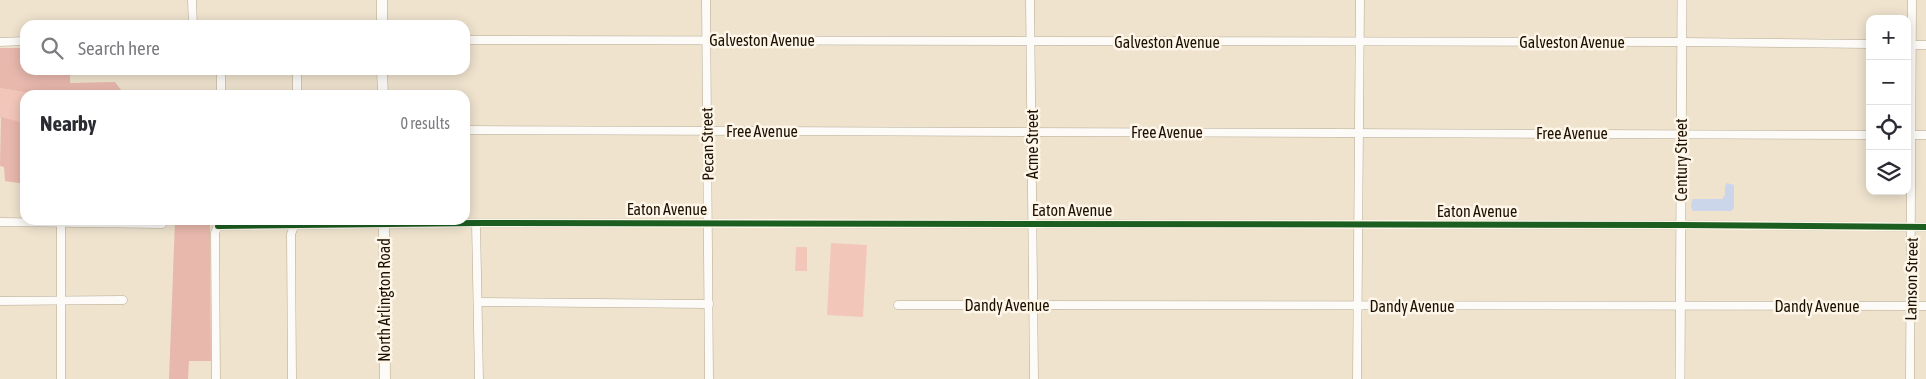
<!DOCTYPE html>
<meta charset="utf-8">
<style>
:root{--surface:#fff;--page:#f7f7f7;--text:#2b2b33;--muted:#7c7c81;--line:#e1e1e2}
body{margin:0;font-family:"Asap Condensed",sans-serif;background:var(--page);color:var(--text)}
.controls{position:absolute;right:15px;top:15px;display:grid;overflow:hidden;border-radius:10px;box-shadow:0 2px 12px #0003}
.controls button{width:45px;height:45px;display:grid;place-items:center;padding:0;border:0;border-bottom:1px solid var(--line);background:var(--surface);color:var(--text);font:25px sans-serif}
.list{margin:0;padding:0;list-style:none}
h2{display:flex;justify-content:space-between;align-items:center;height:65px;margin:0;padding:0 20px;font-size:21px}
h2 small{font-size:16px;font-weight:400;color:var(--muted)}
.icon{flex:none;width:28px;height:28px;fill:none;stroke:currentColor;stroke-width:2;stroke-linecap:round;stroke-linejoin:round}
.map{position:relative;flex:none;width:1926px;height:379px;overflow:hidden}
.search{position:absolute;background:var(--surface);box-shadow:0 2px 12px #0003;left:20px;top:20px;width:450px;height:55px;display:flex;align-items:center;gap:12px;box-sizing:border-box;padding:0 18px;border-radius:15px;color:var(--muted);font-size:19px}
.panel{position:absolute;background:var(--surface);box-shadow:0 2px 12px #0003;left:20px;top:90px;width:450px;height:135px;border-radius:15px}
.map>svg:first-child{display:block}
.green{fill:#f3c6ba}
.forest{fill:#e8b8ad}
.water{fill:#cbd6ea}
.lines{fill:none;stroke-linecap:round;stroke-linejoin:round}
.minor-casing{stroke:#b5aa94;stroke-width:9}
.tertiary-casing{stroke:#b5aa94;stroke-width:10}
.secondary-casing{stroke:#b5aa94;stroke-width:11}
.minor{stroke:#fdfbf8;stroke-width:8}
.tertiary{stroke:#fdfbf8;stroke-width:9}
.secondary{stroke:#fdfbf8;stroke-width:10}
.cycleway-casing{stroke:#fdf6e9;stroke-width:9}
.cycleway{stroke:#1b5e20;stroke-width:6}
.labels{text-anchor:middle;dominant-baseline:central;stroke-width:5;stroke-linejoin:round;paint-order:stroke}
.street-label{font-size:16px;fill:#1d1000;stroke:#fdf6e9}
</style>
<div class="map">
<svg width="1926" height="379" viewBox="0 0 1926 379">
<rect width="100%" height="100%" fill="#efe3ce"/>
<!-- green -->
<g class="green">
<polygon points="0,88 42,95 25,95 25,123 0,118"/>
<polygon points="831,243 867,245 863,317 827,315"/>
<polygon points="796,247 807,247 807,271 795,271"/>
</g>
<!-- forest -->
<g class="forest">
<polygon points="0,48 25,48 25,70 70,70 70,83 115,82 125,95 42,95 0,88"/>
<polygon points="1,117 25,123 25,184 5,181 4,167 0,166"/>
<polygon points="175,220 186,220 210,224 211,361 189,361 188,379 169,379"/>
</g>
<!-- water -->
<path class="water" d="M1727 183 1734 185V208L1731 211H1693C1690 207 1691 203 1693 199H1722L1725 195V186Z"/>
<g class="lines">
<defs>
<g id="minor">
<polyline points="192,0 193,25"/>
<polyline points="706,0 709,379"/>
<polyline points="1030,0 1034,379"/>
<polyline points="465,40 1682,42 1870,44"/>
<polyline points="0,42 25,41"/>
<polyline points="1909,45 1926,45"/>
<polyline points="221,70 221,95"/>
<polyline points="297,70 297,95"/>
<polyline points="465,130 1870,135"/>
<polyline points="1907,135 1926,135"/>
<polyline points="61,220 61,379"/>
<polyline points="0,222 162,224"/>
<polyline points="476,223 479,379"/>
<polyline points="218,226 476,223 1681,225 1926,227"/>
<polyline points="0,301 123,300"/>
<polyline points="478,302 709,304"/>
<polyline points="898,305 1926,306"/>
<polyline points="216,379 215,233 220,220"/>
<polyline points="292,379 291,234 297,220"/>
<polyline points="1357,379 1360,0"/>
<polyline points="1910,379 1912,0"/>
</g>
<polyline id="tertiary" points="1680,379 1682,0"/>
<g id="secondary">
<polyline points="382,0 382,25"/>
<polyline points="382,70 383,95"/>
<polyline points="384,220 385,379"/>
</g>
</defs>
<!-- minor casing -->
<use href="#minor" class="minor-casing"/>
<!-- tertiary casing -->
<use href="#tertiary" class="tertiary-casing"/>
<!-- secondary casing -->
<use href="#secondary" class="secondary-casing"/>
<!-- minor -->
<use href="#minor" class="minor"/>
<!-- tertiary -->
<use href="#tertiary" class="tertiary"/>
<!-- secondary -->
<use href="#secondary" class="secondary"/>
<defs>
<polyline id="cycleway" points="218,226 476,223 1681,225 1926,227"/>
</defs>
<!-- cycleway casing -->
<use href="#cycleway" class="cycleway-casing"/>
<!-- cycleway -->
<use href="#cycleway" class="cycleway"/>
</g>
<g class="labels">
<!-- street labels -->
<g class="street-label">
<text x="762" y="40">Galveston Avenue</text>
<text x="1167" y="42">Galveston Avenue</text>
<text x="1572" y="42">Galveston Avenue</text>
<text x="762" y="131">Free Avenue</text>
<text x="1167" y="132">Free Avenue</text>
<text x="1572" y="133">Free Avenue</text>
<text transform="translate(707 144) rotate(-91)">Pecan Street</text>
<text transform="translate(1032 144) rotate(-90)">Acme Street</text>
<text transform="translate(1681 160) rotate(-90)">Century Street</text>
<text x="667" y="209">Eaton Avenue</text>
<text x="1072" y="210">Eaton Avenue</text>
<text x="1477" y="211">Eaton Avenue</text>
<text transform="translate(1911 279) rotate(-89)">Lamson Street</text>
<text transform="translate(384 300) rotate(-90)">North Arlington Road</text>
<text x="1007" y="305">Dandy Avenue</text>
<text x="1412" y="306">Dandy Avenue</text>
<text x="1817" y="306">Dandy Avenue</text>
</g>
</g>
</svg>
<div class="controls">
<button>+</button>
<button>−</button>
<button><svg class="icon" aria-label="locate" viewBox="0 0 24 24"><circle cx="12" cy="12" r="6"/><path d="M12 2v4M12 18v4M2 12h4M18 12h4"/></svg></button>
<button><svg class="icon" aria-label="layers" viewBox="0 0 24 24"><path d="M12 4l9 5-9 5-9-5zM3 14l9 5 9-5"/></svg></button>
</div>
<div class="search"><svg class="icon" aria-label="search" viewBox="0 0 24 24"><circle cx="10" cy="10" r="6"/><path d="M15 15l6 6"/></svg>Search here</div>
<section class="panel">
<h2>Nearby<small>0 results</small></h2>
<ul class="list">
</ul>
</section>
</div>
